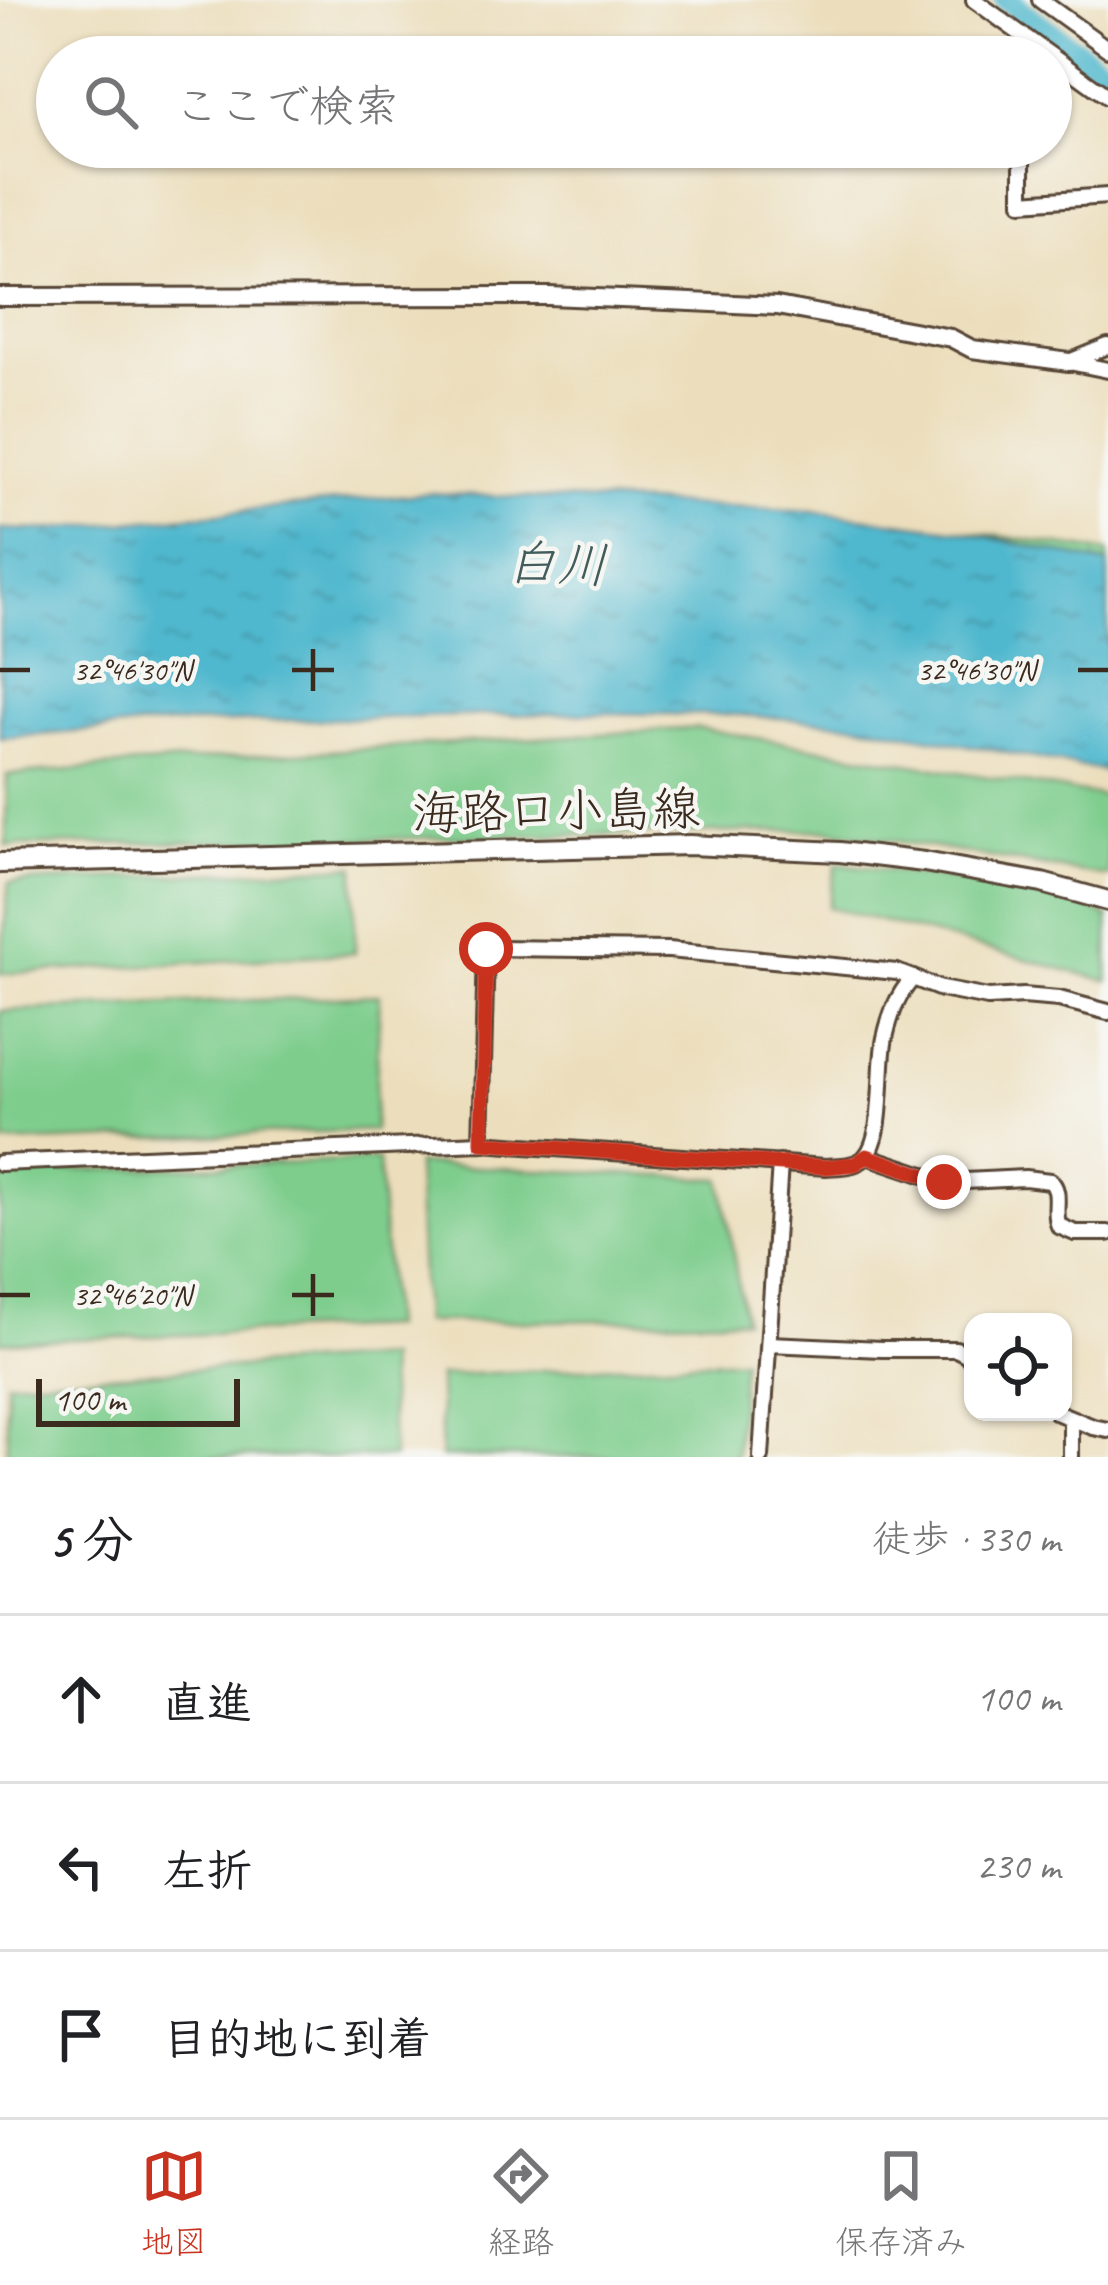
<!DOCTYPE html>
<html lang="ja">
<meta charset="utf-8">
<style>
:root{--surface:#fff;--page:#f6f6f6;--text:#202124;--muted:#757577;--line:#e0e0e0;--accent:#c8321e}
body{margin:0;font-family:Caveat,"Klee One",sans-serif;background:var(--page);color:var(--text)}
.controls{position:absolute;right:36px;bottom:36px;display:grid;overflow:hidden;border-radius:24px;box-shadow:0 3px 9px #0004}
.controls button{width:108px;height:108px;display:grid;place-items:center;padding:0;border:0;border-bottom:3px solid var(--line);background:var(--surface);color:var(--text);font:60px sans-serif}
.scale{position:absolute;left:36px;bottom:30px;width:204px;box-sizing:border-box;padding-left:12px;border:6px solid #3b2a1e;border-top:0;font-size:33px;line-height:42px;white-space:nowrap;color:#3b2a1e;-webkit-text-stroke:9px #f6f6f2;paint-order:stroke}
.stop{position:absolute;width:36px;height:36px;margin:-27px;border:9px solid #c8321e;border-radius:50%;background:#fff}
.stop.end{background:#c8321e;border-color:#fff;box-shadow:0 3px 12px #0008}
.list{margin:0;padding:0;list-style:none}
h2{display:flex;justify-content:space-between;align-items:center;height:156px;margin:0;padding:0 48px;font-size:51px}
h2 small{font-size:39px;font-weight:400;color:var(--muted)}
.list li{display:grid;grid-template-columns:78px 1fr auto;gap:36px;align-items:center;box-sizing:border-box;height:168px;padding:0 48px;border-top:3px solid var(--line)}
.list b{display:block;font-size:45px;white-space:nowrap}
.list em{font-size:39px;font-style:normal;color:var(--muted)}
.icon{flex:none;width:66px;height:66px;fill:none;stroke:currentColor;stroke-width:2;stroke-linecap:round;stroke-linejoin:round}
.map{position:relative;flex:none;width:1108px;height:1457px;overflow:hidden}
.search{position:absolute;background:var(--surface);box-shadow:0 3px 9px #0004;left:36px;right:36px;top:36px;height:132px;display:flex;align-items:center;gap:30px;box-sizing:border-box;padding:0 42px;border-radius:66px;color:var(--muted);font-size:45px}
.sheet{height:660px;background:var(--surface)}
nav{display:flex;justify-content:space-around;align-items:center;box-sizing:border-box;height:168px;border-top:3px solid var(--line);background:var(--surface);font-size:33px;color:var(--muted)}
nav a{display:grid;justify-items:center;gap:6px}
nav .on{color:var(--accent)}
.map>svg:first-child{display:block}
.grass{fill:#7ecd8d;stroke:#5c7c56;stroke-width:3}
.wetland{fill:url(#wetland-marsh);stroke:#5c7c56;stroke-width:3}
.water{fill:url(#water-ripples);stroke:#467176;stroke-width:3}
.lines{fill:none;stroke-linecap:round;stroke-linejoin:round}
.river{stroke:#50b8ce;stroke-width:24}
.minor-casing{stroke:#564536;stroke-width:20}
.tertiary-casing{stroke:#564536;stroke-width:22}
.secondary-casing{stroke:#564536;stroke-width:24}
.minor{stroke:#fff;stroke-width:14}
.tertiary{stroke:#fff;stroke-width:16}
.secondary{stroke:#fff;stroke-width:18}
.route{stroke:#c8321e;stroke-width:15}
.ticks{fill:none;stroke:#3b2a1e;stroke-width:4.5}
.labels{text-anchor:middle;dominant-baseline:central;stroke-width:9;stroke-linejoin:round;paint-order:stroke}
.street-label{font-size:48px;fill:#3b2a1e;stroke:#f6f6f2}
.water-label{font-size:51px;font-style:italic;fill:#425c5c;stroke:#f6f6f2}
.ticks-label{font-size:30px;text-anchor:middle;fill:#3b2a1e;stroke:#f6f6f2;stroke-width:9;stroke-linejoin:round;paint-order:stroke}
</style>
<div class="map">
<svg width="1108" height="1457" viewBox="0 0 1108 1457">
<defs>
<pattern id="wetland-marsh" width="20" height="14" patternUnits="userSpaceOnUse" patternTransform="scale(3)"><rect width="20" height="14" fill="#7ecd8d"/><path d="M1 5h8M5 5V1M11 12h8M15 12V8" fill="none" stroke="#6eb079"/></pattern>
<pattern id="water-ripples" width="26" height="14" patternUnits="userSpaceOnUse" patternTransform="scale(3)"><rect width="26" height="14" fill="#50b8ce"/><path d="M2 4q2-2 4 0t4 0M15 11q2-2 4 0t4 0" fill="none" stroke="#4496a7"/></pattern>
</defs>
<rect width="100%" height="100%" fill="#f6f6f2"/>
<filter id="ink" filterUnits="userSpaceOnUse"><feTurbulence type="fractalNoise" baseFrequency=".00833" numOctaves="2"/><feDisplacementMap in="SourceGraphic" scale="24" xChannelSelector="R" yChannelSelector="G"/><feConvolveMatrix kernelMatrix="1 2 1 2 8 2 1 2 1" color-interpolation-filters="sRGB"/></filter>
<filter id="wash" filterUnits="userSpaceOnUse"><feTurbulence type="fractalNoise" baseFrequency=".004" numOctaves="4" result="noise"/><feDisplacementMap in="SourceGraphic" scale="48" xChannelSelector="R" yChannelSelector="G"/><feGaussianBlur stdDeviation="2.7" result="paint"/><feColorMatrix in="noise" values="0 0 0 0 0 0 0 0 0 0 0 0 0 0 0 0 0 1.4 0 .05"/><feComposite in="paint" operator="in"/></filter>
<g filter="url(#wash)">
<rect width="100%" height="100%" fill="#ecdebc"/>
<!-- grass -->
<g class="grass">
<polygon points="697,728 1108,797 1108,877 830,830 6,846 7,775 233,757"/>
<polygon points="837,863 963,881 1084,905 1108,917 1108,981 828,907"/>
<polygon points="355,866 355,953 0,974 9,883"/>
<polygon points="380,995 374,1130 5,1143 0,1011"/>
<polygon points="378,1160 391,1327 0,1342 0,1173"/>
<polygon points="416,1164 721,1179 744,1319 423,1322"/>
<polygon points="387,1358 393,1457 7,1457 7,1381"/>
<polygon points="742,1359 736,1457 441,1457 439,1376"/>
</g>
<!-- wetland -->
<polygon class="wetland" points="958,530 1108,552 1108,564"/>
<!-- water -->
<polygon class="water" points="430,493 814,511 958,530 1108,564 1108,772 856,724 738,715 591,713 372,718 173,724 0,738 0,529 43,530"/>
<g class="lines">
<!-- river -->
<polyline class="river" points="1006,0 1108,74"/>
</g>
</g>
<g filter="url(#ink)">
<g class="lines">
<defs>
<g id="minor">
<polyline points="974,0 1108,97"/>
<polyline points="1040,0 1108,49"/>
<polyline points="1022,147 1022,202 1108,196"/>
<polyline points="1069,362 1108,346"/>
<polyline points="1069,362 1108,370"/>
<polyline points="481,1143 486,948 669,950 897,972 913,978"/>
<path d="M867 1156 945 1182 1025 1178 1050 1181C1063 1192 1052 1211 1059 1226L1075 1233H1108"/>
<path d="M0 1163 481 1143 826 1167C838 1166 853 1167 863 1159 886 1141 878 1068 885 1038 890 1016 897 995 913 978L941 989 988 998 1023 996 1059 999 1108 1012"/>
<polyline points="769,1344 882,1349 956,1349 966,1354 973,1362"/>
<polyline points="1056,1412 1093,1427 1108,1430"/>
<polyline points="1071,1419 1071,1457"/>
<polyline points="761,1457 780,1163"/>
</g>
<polyline id="tertiary" points="0,297 549,296 691,302 777,306 951,338 972,349 1069,362"/>
<polyline id="secondary" points="0,863 690,845 840,852 924,862 1042,883 1108,901"/>
</defs>
<!-- minor casing -->
<use href="#minor" class="minor-casing"/>
<!-- tertiary casing -->
<use href="#tertiary" class="tertiary-casing"/>
<!-- secondary casing -->
<use href="#secondary" class="secondary-casing"/>
<!-- minor -->
<use href="#minor" class="minor"/>
<!-- tertiary -->
<use href="#tertiary" class="tertiary"/>
<!-- secondary -->
<use href="#secondary" class="secondary"/>
</g>
</g>
<g class="lines" filter="url(#ink)">
<!-- route -->
<polyline class="route" points="486,949 482,1143 826,1167 855,1164 867,1156 944,1182"/>
</g>
<!-- ticks -->
<path class="ticks" d="M313 649V691M0 670H30M292 670H334M1078 670H1108M313 1274V1316M0 1295H30M292 1295H334"/>
<g class="labels">
<!-- street labels -->
<g class="street-label">
<text transform="translate(556 811) rotate(-1)">海路口小島線</text>
</g>
<!-- water labels -->
<g class="water-label">
<text transform="translate(557 564) rotate(2)">白川</text>
</g>
</g>
<g class="ticks-label">
<text x="132" y="680">32°46'30"N</text>
<text x="976" y="680">32°46'30"N</text>
<text x="132" y="1305">32°46'20"N</text>
</g>
</svg>
<div class="controls">
<button><svg class="icon" aria-label="locate" viewBox="0 0 24 24"><circle cx="12" cy="12" r="6"/><path d="M12 2v4M12 18v4M2 12h4M18 12h4"/></svg></button>
</div>
<div class="scale">100 m</div>
<div class="stop" style="left:486px;top:949px"></div>
<div class="stop end" style="left:944px;top:1182px"></div>
<div class="search"><svg class="icon" aria-label="search" viewBox="0 0 24 24"><circle cx="10" cy="10" r="6"/><path d="M15 15l6 6"/></svg>ここで検索</div>
</div>
<section class="sheet">
<h2>5 分<small>徒歩 · 330 m</small></h2>
<ul class="list">
<li><svg class="icon" aria-label="ahead" viewBox="0 0 24 24"><path d="M12 20V5M6 11l6-6 6 6"/></svg><div><b>直進</b></div><em>100 m</em></li>
<li><svg class="icon" aria-label="left" viewBox="0 0 24 24"><path d="M17 20v-9H6M10 6l-5 5 5 5"/></svg><div><b>左折</b></div><em>230 m</em></li>
<li><svg class="icon" aria-label="arrive" viewBox="0 0 24 24"><path d="M6 21V4h12l-3 4 3 4H6"/></svg><div><b>目的地に到着</b></div></li>
</ul>
</section>
<nav>
<a class="on"><svg class="icon" aria-label="map" viewBox="0 0 24 24"><path d="M3 6l6-2 6 2 6-2v14l-6 2-6-2-6 2zM9 4v14M15 6v14"/></svg>地図</a>
<a><svg class="icon" aria-label="directions" viewBox="0 0 24 24"><path d="M12 3l9 9-9 9-9-9zM9 14v-3h6M13 9l2 2-2 2"/></svg>経路</a>
<a><svg class="icon" aria-label="saved" viewBox="0 0 24 24"><path d="M7 4h10v16l-5-4-5 4z"/></svg>保存済み</a>
</nav>
